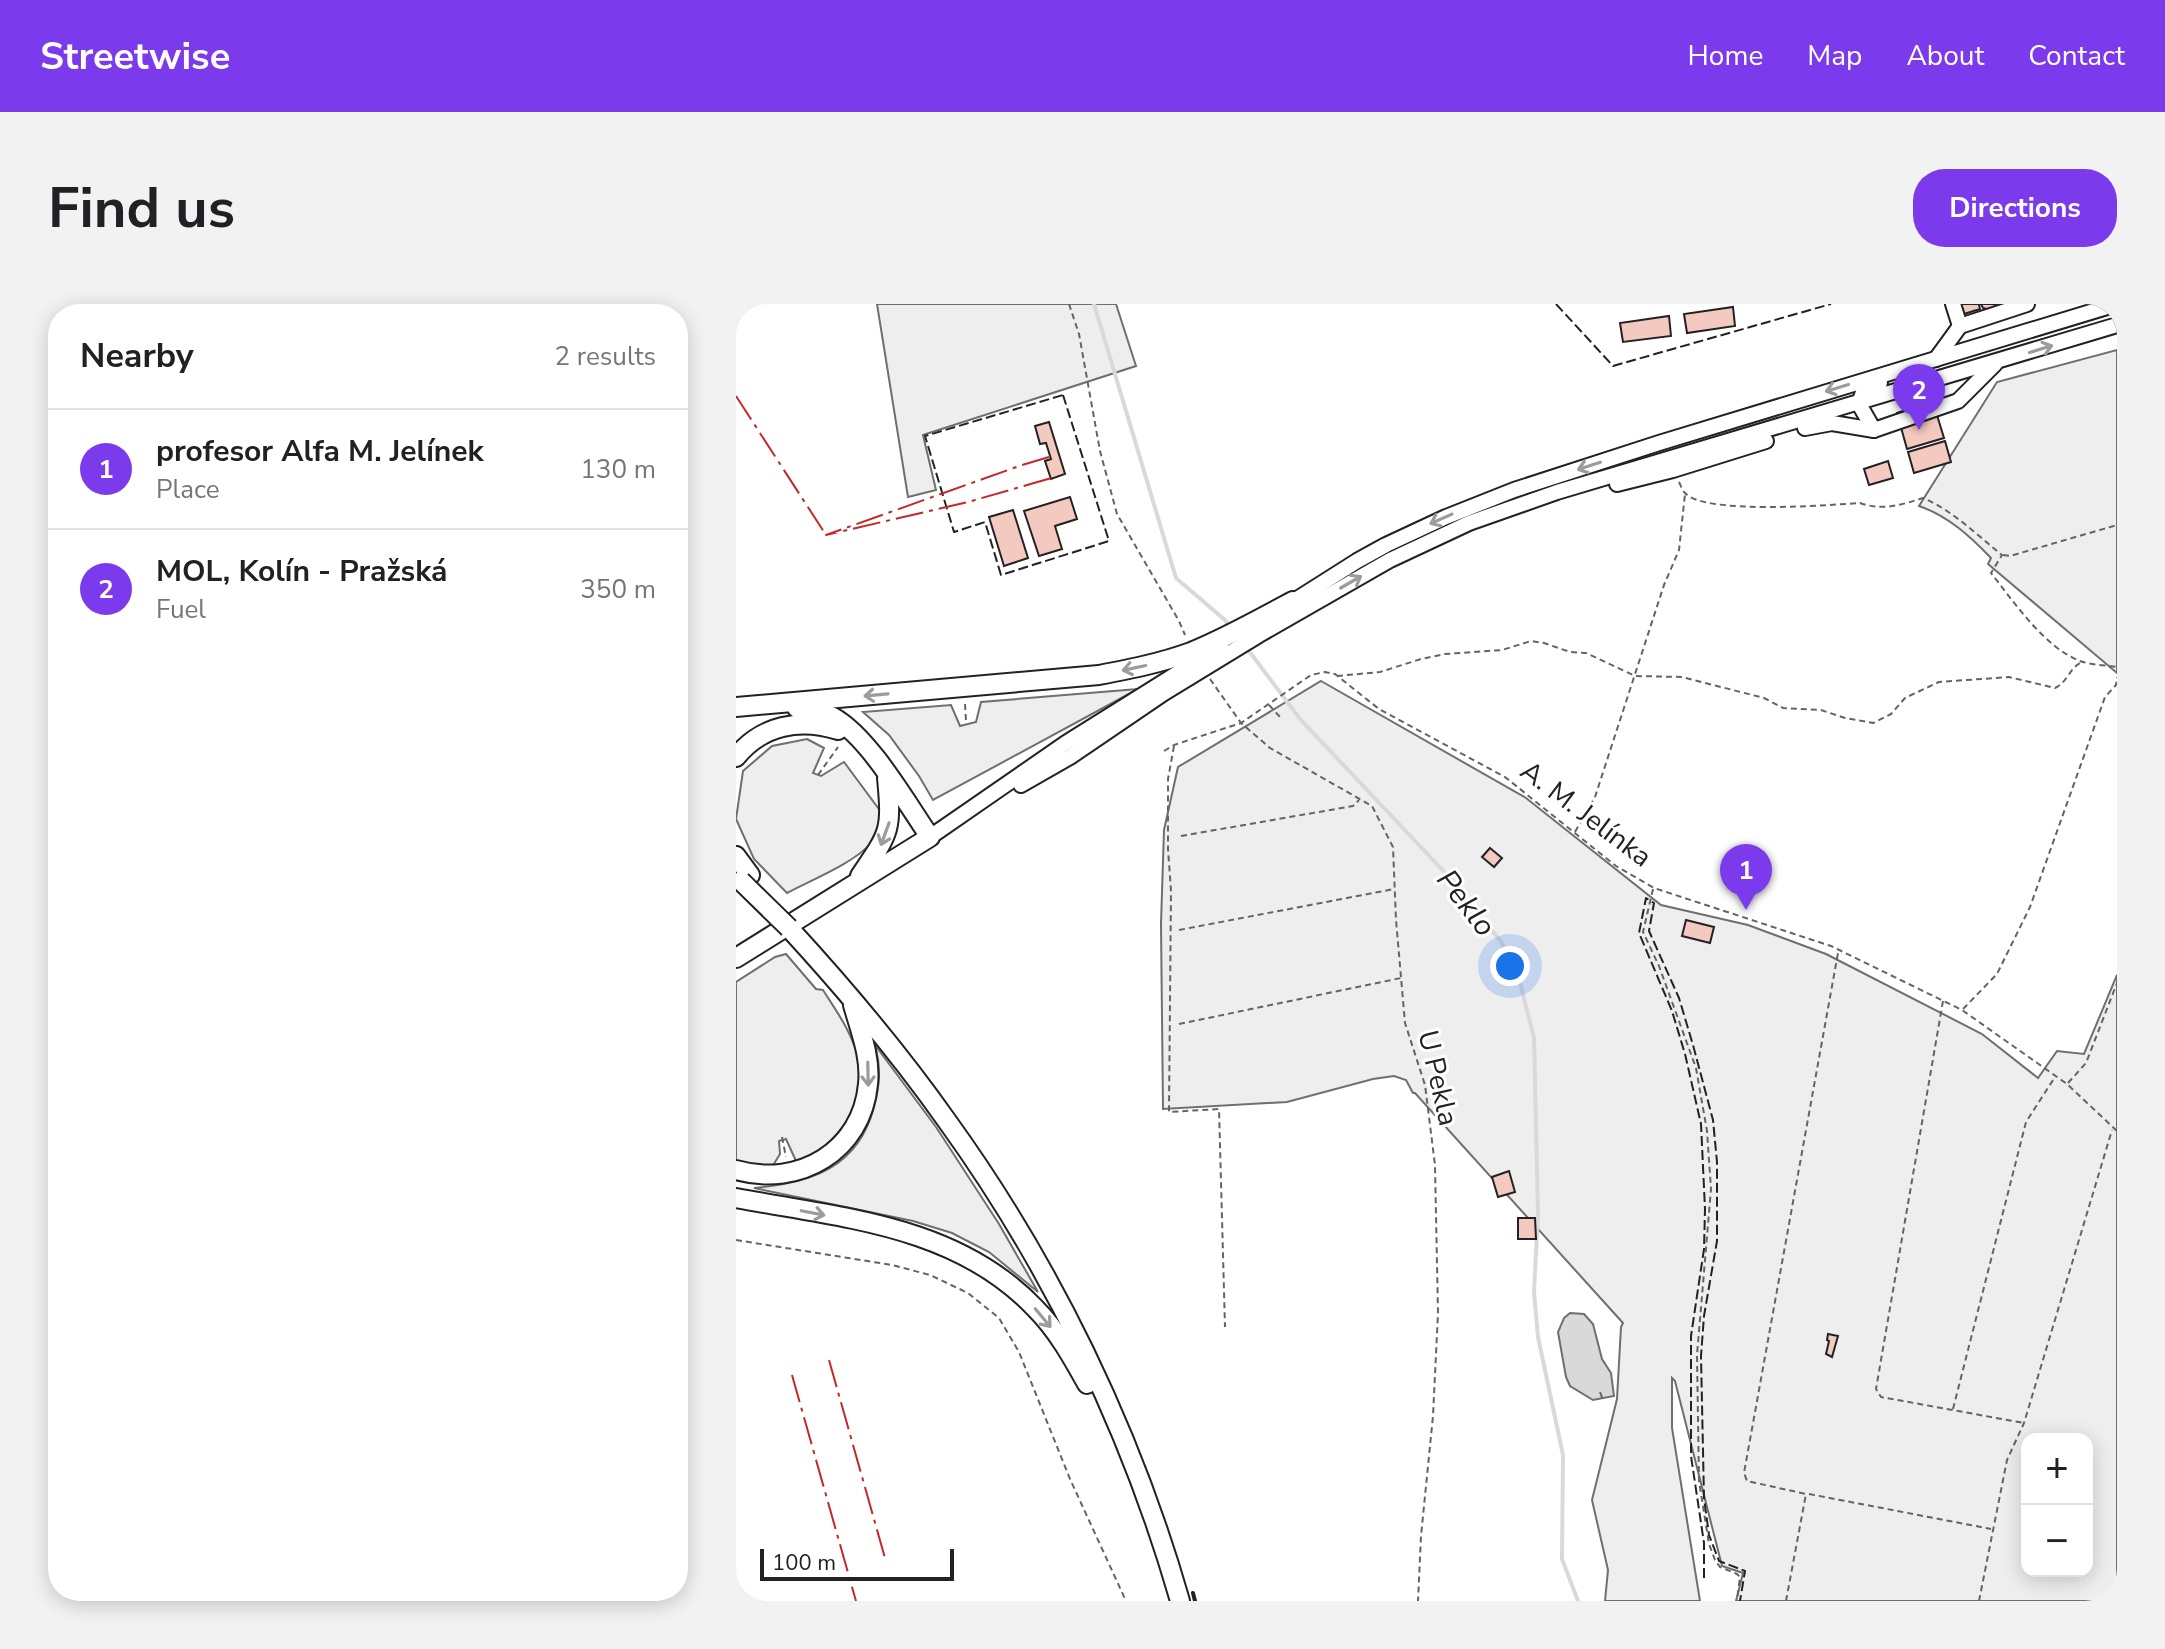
<!DOCTYPE html>
<meta charset="utf-8">
<style>
:root{--surface:#fff;--page:#f2f2f2;--text:#202124;--muted:#757577;--line:#e0e0e0;--accent:#7c3aed}
body{margin:0;font-family:"Nunito Sans",sans-serif;background:var(--page);color:var(--text)}
.controls{position:absolute;right:24px;bottom:24px;display:grid;overflow:hidden;border-radius:16px;box-shadow:0 4px 20px #0003}
.controls button{width:72px;height:72px;display:grid;place-items:center;padding:0;border:0;border-bottom:2px solid var(--line);background:var(--surface);color:var(--text);font:40px sans-serif}
.scale{position:absolute;left:24px;bottom:20px;width:194px;box-sizing:border-box;padding-left:8px;border:4px solid #222;border-top:0;font-size:22px;line-height:28px;white-space:nowrap;color:#222;-webkit-text-stroke:6px #fff;paint-order:stroke}
.you{position:absolute;left:774px;top:662px;width:28px;height:28px;margin:-20px;border:6px solid #fff;border-radius:50%;background:#1a73e8;box-shadow:0 0 0 12px #1a73e833}
.badge{display:grid;place-items:center;width:52px;height:52px;border-radius:50%;background:var(--accent);color:#fff;font-size:26px;font-weight:700}
.pin{position:absolute;translate:-50% -66px;filter:drop-shadow(0 2px 4px #0008)}
.pin::after{content:'';position:absolute;top:42px;width:28px;height:24px;background:inherit;clip-path:polygon(0 0,100% 0,50% 100%)}
.list{margin:0;padding:0;list-style:none}
h2{display:flex;justify-content:space-between;align-items:center;height:104px;margin:0;padding:0 32px;font-size:34px}
h2 small{font-size:26px;font-weight:400;color:var(--muted)}
.list li{display:grid;grid-template-columns:52px 1fr auto;gap:24px;align-items:center;box-sizing:border-box;height:120px;padding:0 32px;border-top:2px solid var(--line)}
.list b{display:block;font-size:30px;white-space:nowrap}
.list p{margin:0;font-size:26px;white-space:nowrap;color:var(--muted)}
.list em{font-size:26px;font-style:normal;color:var(--muted)}
.map{position:relative;flex:none;width:1381px;height:1297px;overflow:hidden;border-radius:32px}
header{display:flex;align-items:center;gap:48px;box-sizing:border-box;height:112px;padding:0 40px;background:var(--accent);color:#fff}
header strong{font-size:38px}
nav{display:flex;gap:44px;margin-inline-start:auto;font-size:28px}
.intro{display:flex;align-items:center;justify-content:space-between;box-sizing:border-box;height:192px;padding:0 48px}
h1{margin:0;font-size:56px}
.button{padding:20px 36px;border-radius:32px;background:var(--accent);color:#fff;font-size:28px;font-weight:700}
main{display:flex;gap:48px;padding:0 48px}
aside{flex:1;background:var(--surface);border-radius:32px;box-shadow:0 4px 20px #0003}
.map>svg:first-child{display:block}
.green{fill:#eee;stroke:#6f6f6f;stroke-width:2;fill-rule:evenodd}
.water{fill:#d9d9d9;stroke:#6f6f6f;stroke-width:2}
.lines{fill:none;stroke-linecap:round;stroke-linejoin:round}
.stream{stroke:#d9d9d9;stroke-width:4}
.building{fill:#f3c9c0;stroke:#222;stroke-width:2}
.minor-casing{stroke:#222;stroke-width:18}
.major-casing{stroke:#222;stroke-width:22}
.path{stroke:#646464;stroke-width:2;stroke-dasharray:6 4;stroke-linecap:butt}
.minor{stroke:#fff;stroke-width:14}
.major{stroke:#fff;stroke-width:18}
.major-bridge-casing{stroke:#222;stroke-width:22;stroke-linecap:butt}
.major-bridge{stroke:#fff;stroke-width:18}
.fence{stroke:#222;stroke-width:2;stroke-dasharray:10 4;stroke-linecap:butt}
.wall{stroke:#222;stroke-width:4}
.power{stroke:#c62828;stroke-width:2;stroke-dasharray:28 6 4 6;stroke-linecap:butt}
.oneway{stroke:#9c9c9c}
.labels{text-anchor:middle;dominant-baseline:central;stroke-width:6;stroke-linejoin:round;paint-order:stroke}
.street-label{font-size:28px;fill:#222;stroke:#fff}
.water-label{font-size:30px;font-style:italic;fill:#222;stroke:#fff}
</style>
<header>
<strong>Streetwise</strong>
<nav><a>Home</a><a>Map</a><a>About</a><a>Contact</a></nav>
</header>
<div class="intro"><h1>Find us</h1><a class="button">Directions</a></div>
<main>
<aside>
<h2>Nearby<small>2 results</small></h2>
<ul class="list">
<li><span class="badge">1</span><div><b>profesor Alfa M. Jelínek</b><p>Place</p></div><em>130 m</em></li>
<li><span class="badge">2</span><div><b>MOL, Kolín - Pražská</b><p>Fuel</p></div><em>350 m</em></li>
</ul>
</aside>
<div class="map">
<svg width="1381" height="1297" viewBox="0 0 1381 1297">
<rect width="100%" height="100%" fill="#fff"/>
<!-- green -->
<g class="green">
<polygon points="141,0 380,0 400,62 187,131 200,186 172,193"/>
<path d="M1381 46V369L1252 260 1255 254C1234 232 1212 212 1183 202L1261 78Z"/>
<path d="M585 377 790 494 925 601 1012 621 1090 650 1246 730 1302 774 1321 747 1348 750 1381 671V1297H1000L1007 1269 986 1262 939 1077 936 1074V1124L964 1297H869L872 1266 856 1196 881 1095 885 1023 887 1019 679 789H677L670 776 658 772 637 775 551 798 427 805 425 620 428 526 442 463ZM1291 1135H1351V1267H1291Z"/>
<polygon points="402,385 197,496 183,472 153,431 127,408 215,401 224,422 240,418 245,398"/>
<path d="M71 435 88 444 77 469 85 472 108 458 145 508C143 519 142 531 135 539 120 558 73 577 51 589L18 555 0 515 7 467 36 442Z"/>
<path d="M50 650 80 685 87 686C101 708 115 727 122 753 134 796 101 845 60 857L50 835 43 837 44 850 36 863 6 860 0 857V678L39 653Z"/>
<path d="M139 741 200 823 263 920 302 988 253 948 216 929 177 917 18 884C75 879 122 864 138 803 144 780 145 764 139 741Z"/>
</g>
<!-- water -->
<polygon class="water" points="834,1009 848,1010 857,1020 866,1055 875,1069 878,1092 857,1096 834,1082 830,1073 822,1028 828,1014"/>
<g class="lines">
<!-- stream -->
<g class="stream">
<polyline points="358,0 440,274 489,316 495,324"/>
<polyline points="510,343 564,415 715,575 766,639 781,667 798,734 802,910 798,988 802,1033 827,1151 826,1255 842,1297"/>
</g>
</g>
<!-- building -->
<g class="building">
<polygon points="1225,0 1261,0 1254,6 1247,4 1245,0 1243,1 1244,5 1228,10"/>
<polygon points="997,3 999,22 951,29 948,10"/>
<polygon points="933,12 935,32 887,38 884,19"/>
<polygon points="1197,98 1208,134 1171,145 1161,109"/>
<polygon points="313,118 329,170 315,175 309,157 315,155 310,139 304,140 299,122"/>
<polygon points="1209,137 1215,158 1178,169 1172,148"/>
<polygon points="1152,157 1157,174 1133,181 1128,165"/>
<polygon points="334,193 341,215 319,222 326,245 303,252 288,207"/>
<polygon points="277,206 292,254 268,262 253,213"/>
<polygon points="754,544 766,554 758,563 746,553"/>
<polygon points="950,616 978,623 974,639 946,632"/>
<polygon points="773,867 779,888 762,893 756,873"/>
<polygon points="782,914 799,914 800,935 782,935"/>
<polygon points="1092,1030 1102,1032 1096,1053 1090,1050 1093,1037 1091,1036"/>
</g>
<g class="lines">
<defs>
<g id="minor">
<polyline points="1217,0 1224,22"/>
<polyline points="1200,55 1224,22 1291,0"/>
<polyline points="1069,124 1096,119 1138,126 1222,97 1259,60"/>
<polyline points="1138,126 1123,100 1128,85 1144,79"/>
<polyline points="881,180 937,166 1030,137"/>
<polyline points="550,302 621,257 650,241 710,213 778,186 923,139 1381,0"/>
<polyline points="285,481 334,453 428,389 523,331 654,256 733,219 821,188 1381,21"/>
<polyline points="194,533 330,439 485,342"/>
</g>
<g id="major">
<path d="M0 403 363 371C394 365 425 359 455 348 490 334 523 315 557 297"/>
<path d="M0 453C26 421 64 414 102 426"/>
<polyline points="0,552 14,571"/>
<path d="M124 572C154 528 156 527 151 474"/>
<path d="M53 624C109 685 163 749 211 817 315 961 395 1126 444 1297"/>
<path d="M0 654 194 533C170 498 133 433 97 413 85 407 73 406 61 404"/>
<path d="M0 866C63 884 126 847 132 780 135 753 124 726 117 701"/>
<path d="M0 894C106 914 220 921 299 1004 321 1026 336 1053 351 1080"/>
</g>
</defs>
<!-- minor casing -->
<use href="#minor" class="minor-casing"/>
<!-- major casing -->
<use href="#major" class="major-casing"/>
<!-- path -->
<g class="path">
<polyline points="333,0 343,30 364,147 381,210 443,317 449,331"/>
<path d="M943 178C945 182 946 186 949 189 968 211 1093 201 1124 199 1146 207 1165 201 1187 194 1216 206 1241 231 1266 251L1255 269C1278 298 1308 343 1344 357 1355 361 1369 361 1381 363"/>
<polyline points="1267,251 1274,252 1381,221"/>
<path d="M601 372 644 368 685 355 709 350 766 346 795 337 808 339 834 348 850 349 899 372 946 373 1028 394 1047 404 1085 406 1109 414 1137 419 1155 410 1169 394 1203 378 1273 373 1319 384C1332 378 1333 364 1346 358"/>
<polyline points="474,375 505,419 534,444 636,502 657,543 660,616 669,719 689,781 699,861 702,1009 697,1112 685,1232 682,1297"/>
<polyline points="229,400 230,417"/>
<polyline points="533,401 544,413"/>
<polyline points="438,442 432,475 432,545 435,587 433,808 483,805 489,1023"/>
<polyline points="428,447 438,441 505,419 575,371 589,368 599,370 643,405 769,473 880,562 918,584 1095,642 1226,706 1331,780 1381,827"/>
<polyline points="82,471 102,443"/>
<polyline points="839,528 859,493 928,281 943,246 949,190"/>
<polyline points="445,532 617,502 623,496"/>
<polyline points="917,585 907,628 923,662 960,764 971,827 975,885 961,1051 963,1177 973,1240 979,1256 984,1263 1001,1270 1004,1273 1001,1297"/>
<polyline points="443,626 658,585"/>
<polyline points="1207,697 1140,1085 1145,1093 1288,1119"/>
<polyline points="1227,705 1261,670 1294,603 1369,393 1380,381 1381,373"/>
<polyline points="443,720 665,674"/>
<polyline points="1332,779 1350,759 1381,679"/>
<polyline points="46,833 50,853"/>
<polyline points="0,936 156,961 194,971 232,989 263,1014 283,1048 334,1175 390,1297"/>
<polyline points="864,1088 867,1096"/>
<polyline points="1217,1105 1290,818 1319,773"/>
<polyline points="1073,1190 1255,1225"/>
<polyline points="1050,1297 1070,1190 1011,1177 1008,1169 1102,649"/>
<polyline points="1243,1297 1271,1156 1288,1119 1376,826"/>
</g>
<!-- minor -->
<use href="#minor" class="minor"/>
<!-- major -->
<use href="#major" class="major"/>
<defs>
<polyline id="major-bridge" points="5,577 53,624"/>
</defs>
<!-- major-bridge casing -->
<use href="#major-bridge" class="major-bridge-casing"/>
<!-- major-bridge -->
<use href="#major-bridge" class="major-bridge"/>
<!-- fence -->
<g class="fence">
<polyline points="820,0 877,62 1095,0"/>
<polygon points="327,91 373,237 265,271 249,218 218,228 189,132"/>
<polyline points="968,1274 968,1239 955,1152 955,1032 968,945 969,905 965,820 949,750 936,707 903,629 910,594 918,599 913,627 943,694 957,741 977,816 981,858 981,937 968,1012 965,1052 968,1194 973,1231 983,1257 1009,1267 1004,1297"/>
</g>
<!-- wall -->
<polyline class="wall" points="457,1289 459,1297"/>
<!-- power -->
<g class="power">
<polyline points="0,92 90,231"/>
<polyline points="313,153 286,161 90,231 232,198 319,173"/>
<polyline points="93,1056 149,1254"/>
<polyline points="56,1071 120,1297"/>
</g>
</g>
<!-- one-way arrows -->
<defs><path id="oneway-shaft" d="M-6 0H5M1.5-3L5.5 0L1.5 3" fill="none" stroke-width="1.6" stroke-linecap="round" stroke-linejoin="round" transform="scale(2)"/></defs>
<g class="oneway">
<use href="#oneway-shaft" transform="translate(1305 45) rotate(-17)"/>
<use href="#oneway-shaft" transform="translate(1101 84) rotate(163)"/>
<use href="#oneway-shaft" transform="translate(853 162) rotate(162)"/>
<use href="#oneway-shaft" transform="translate(705 215) rotate(156)"/>
<use href="#oneway-shaft" transform="translate(615 278) rotate(-30)"/>
<use href="#oneway-shaft" transform="translate(398 364) rotate(168)"/>
<use href="#oneway-shaft" transform="translate(140 391) rotate(175)"/>
<use href="#oneway-shaft" transform="translate(149 530) rotate(110)"/>
<use href="#oneway-shaft" transform="translate(132 770) rotate(89)"/>
<use href="#oneway-shaft" transform="translate(77 909) rotate(11)"/>
<use href="#oneway-shaft" transform="translate(307 1014) rotate(50)"/>
</g>
<g class="labels">
<!-- street labels -->
<g class="street-label">
<text transform="translate(850 510) rotate(37)">A. M. Jelínka</text>
<text transform="translate(702 774) rotate(77)">U Pekla</text>
</g>
<!-- water labels -->
<g class="water-label">
<text transform="translate(730 599) rotate(52)">Peklo</text>
</g>
</g>
</svg>
<div class="controls">
<button>+</button>
<button>−</button>
</div>
<div class="scale">100 m</div>
<div class="you"></div>
<div class="pin badge" style="left:1010px;top:606px">1</div>
<div class="pin badge" style="left:1183px;top:126px">2</div>
</div>
</main>
